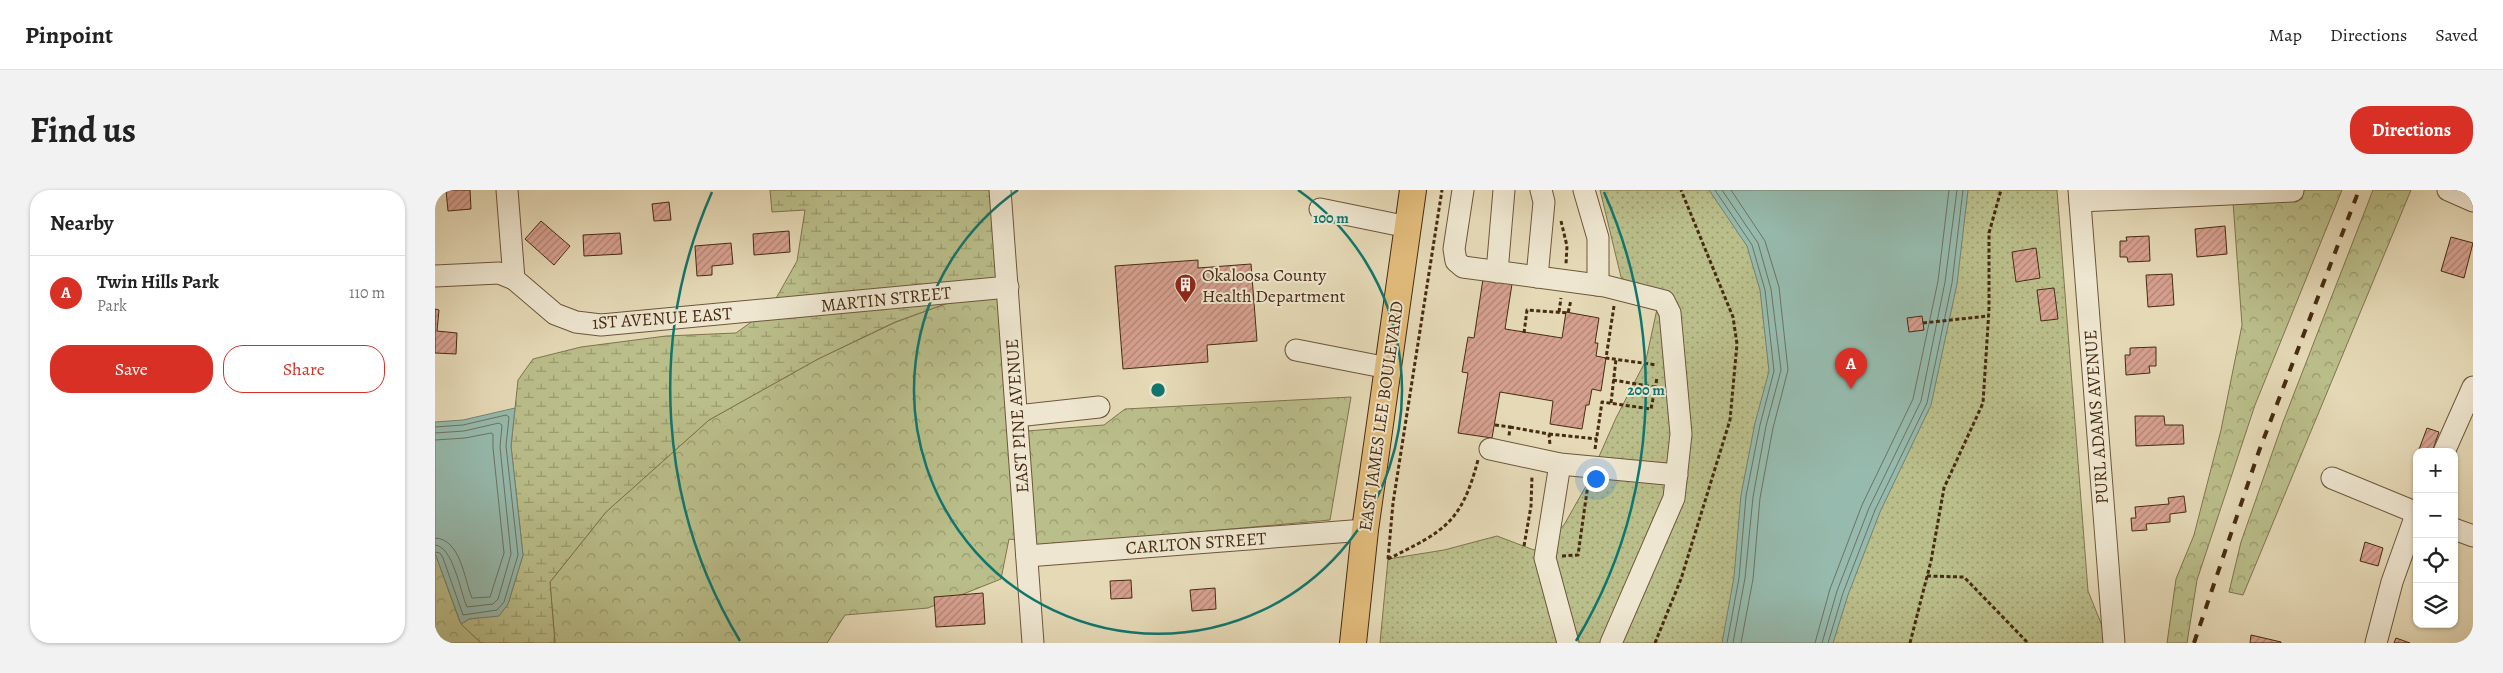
<!DOCTYPE html>
<meta charset="utf-8">
<style>
:root{--surface:#fff;--page:#f2f2f2;--text:#222;--muted:#767676;--line:#e0e0e0;--accent:#d93025}
body{margin:0;font-family:Alegreya,serif;background:var(--page);color:var(--text)}
.controls{position:absolute;right:15px;bottom:15px;display:grid;overflow:hidden;border-radius:10px;box-shadow:0 1px 4px #0004}
.controls button{width:45px;height:45px;display:grid;place-items:center;padding:0;border:0;border-bottom:1px solid var(--line);background:var(--surface);color:var(--text);font:25px sans-serif}
.you{position:absolute;left:1160px;top:288px;width:18px;height:18px;margin:-12px;border:4px solid #fff;border-radius:50%;background:#1a73e8;box-shadow:0 0 0 8px #1a73e833}
.badge{display:grid;place-items:center;width:32px;height:32px;border-radius:50%;background:var(--accent);color:#fff;font-size:16px;font-weight:700}
.pin{position:absolute;translate:-50% -41px;filter:drop-shadow(0 1px 2px #0008)}
.pin::after{content:'';position:absolute;top:26px;width:18px;height:15px;background:inherit;clip-path:polygon(0 0,100% 0,50% 100%)}
.list{margin:0;padding:0;list-style:none}
h2{display:flex;justify-content:space-between;align-items:center;height:65px;margin:0;padding:0 20px;font-size:21px}
h2 small{font-size:16px;font-weight:400;color:var(--muted)}
.list li{display:grid;grid-template-columns:32px 1fr auto;gap:15px;align-items:center;box-sizing:border-box;height:75px;padding:0 20px;border-top:1px solid var(--line)}
.list b{display:block;font-size:19px;white-space:nowrap}
.list p{margin:0;font-size:16px;white-space:nowrap;color:var(--muted)}
.list em{font-size:16px;font-style:normal;color:var(--muted)}
.actions{display:flex;gap:10px;padding:15px 20px}
.actions a{flex:1;padding:11px 0;border:1px solid var(--accent);border-radius:20px;text-align:center;font-size:18px;color:var(--accent)}
.actions .main{background:var(--accent);color:#fff}
.icon{flex:none;width:28px;height:28px;fill:none;stroke:currentColor;stroke-width:2;stroke-linecap:round;stroke-linejoin:round}
.map{position:relative;flex:none;width:2038px;height:453px;overflow:hidden;border-radius:20px}
header{display:flex;align-items:center;gap:30px;box-sizing:border-box;height:70px;padding:0 25px;background:var(--surface);border-bottom:1px solid var(--line)}
header strong{font-size:24px}
nav{display:flex;gap:28px;margin-inline-start:auto;font-size:18px}
.intro{display:flex;align-items:center;justify-content:space-between;box-sizing:border-box;height:120px;padding:0 30px}
h1{margin:0;font-size:35px}
.button{padding:12px 22px;border-radius:20px;background:var(--accent);color:#fff;font-size:18px;font-weight:700}
main{display:flex;gap:30px;padding:0 30px}
aside{flex:1;background:var(--surface);border-radius:20px;box-shadow:0 1px 4px #0004}
.map>svg:first-child{display:block}
.forest{fill:url(#forest-crowns);stroke:#80744e}
.wetland{fill:url(#wetland-marsh);stroke:#80744e}
.park{fill:url(#park-dots);stroke:#80744e}
.water{fill:#96baad;stroke:#76816f}
.lines{fill:none;stroke-linecap:round;stroke-linejoin:round}
.shore{stroke:#6e7260;stroke-width:1}
.building{fill:url(#building-hatch);stroke:#472b12}
.minor-casing{stroke:#6e563b;stroke-width:23}
.major-casing{stroke:#472b12;stroke-width:28}
.path{stroke:#472b12;stroke-width:3;stroke-dasharray:4 2.5;stroke-linecap:butt}
.minor{stroke:#eee6d0;stroke-width:21}
.major{stroke:#e2bc7b;stroke-width:26}
.rail{stroke:#472b12;stroke-width:4;stroke-dasharray:9 9;stroke-linecap:butt}
.ring{fill:none;stroke:#0f766e;stroke-width:2.5}
.labels{text-anchor:middle;dominant-baseline:central;stroke-width:4;stroke-linejoin:round;paint-order:stroke}
.poi-label{font-size:18px;fill:#472b12;stroke:#eee6d0;text-anchor:start}
.street-label{font-size:18px;fill:#472b12;stroke:#eee6d0}
.centre{fill:#0f766e;stroke:#eee6d0;stroke-width:2.5}
.ring-label{font-size:15px;text-anchor:middle;font-weight:bold;fill:#0f766e;stroke:#eee6d0;stroke-width:4;stroke-linejoin:round;paint-order:stroke}
</style>
<header>
<strong>Pinpoint</strong>
<nav><a>Map</a><a>Directions</a><a>Saved</a></nav>
</header>
<div class="intro"><h1>Find us</h1><a class="button">Directions</a></div>
<main>
<aside>
<h2>Nearby<small></small></h2>
<ul class="list">
<li><span class="badge">A</span><div><b>Twin Hills Park</b><p>Park</p></div><em>110 m</em></li>
</ul>
<div class="actions"><a class="main">Save</a><a>Share</a></div>
</aside>
<div class="map">
<svg width="2038" height="453" viewBox="0 0 2038 453">
<defs>
<pattern id="forest-crowns" width="20" height="18" patternUnits="userSpaceOnUse" patternTransform="scale(1.25)"><rect width="20" height="18" fill="#babe8a"/><path d="M2 6a3 3 0 1 1 6 0M12 15a3 3 0 1 1 6 0" fill="none" stroke="#999b6f"/></pattern>
<pattern id="wetland-marsh" width="20" height="14" patternUnits="userSpaceOnUse" patternTransform="scale(1.25)"><rect width="20" height="14" fill="#babe8a"/><path d="M1 5h8M5 5V1M11 12h8M15 12V8" fill="none" stroke="#999b6f"/></pattern>
<pattern id="park-dots" width="8" height="8" patternUnits="userSpaceOnUse" patternTransform="scale(1.25)"><rect width="8" height="8" fill="#babe8a"/><path d="M2 2h.1M6 6h.1" fill="none" stroke="#999b6f" stroke-width="1.8" stroke-linecap="round"/></pattern>
<pattern id="building-hatch" width="6" height="6" patternUnits="userSpaceOnUse" patternTransform="scale(1.25)"><rect width="6" height="6" fill="#d6a08f"/><path d="M-1 1l2-2M0 6l6-6M5 7l2-2" fill="none" stroke="#af8373"/></pattern>
</defs>
<rect width="100%" height="100%" fill="#e5d9b6"/>
<filter id="stains"><feTurbulence type="fractalNoise" baseFrequency=".004" numOctaves="4"/><feColorMatrix values="0 0 0 0 .2 0 0 0 0 .09 0 0 0 0 .02 0 0 0 .5 -.17"/></filter>
<radialGradient id="worn" r=".72"><stop offset=".6" stop-color="#630" stop-opacity="0"/><stop offset="1" stop-color="#630" stop-opacity=".3"/></radialGradient>
<!-- forest -->
<g class="forest">
<polygon points="1868,0 1907,0 1820,215 1762,390 1752,453 1732,453 1741,389 1759,345 1786,240 1807,135 1798,12 1867,9"/>
<polygon points="1938,0 1976,0 1808,405 1794,402 1806,352 1848,232"/>
<polygon points="564,107 582,350 574,349 566,389 493,418 410,425 392,453 120,453 115,392 171,322 274,230 383,169 461,132 513,113"/>
<polygon points="916,207 895,330 609,356 601,355 592,241 669,235 690,219"/>
<polygon points="0,363 25,432 46,453 0,453"/>
</g>
<!-- wetland -->
<g class="wetland">
<polygon points="335,0 556,0 563,90 339,112 362,71 370,20 337,22"/>
<polygon points="513,113 460,132 383,169 274,230 171,322 115,392 120,453 46,453 26,434 34,429 64,425 73,414 88,365 76,256 83,190 98,169 146,157 231,146 301,143 319,130"/>
</g>
<!-- park -->
<polygon class="park" points="1165,0 1622,0 1653,401 1674,453 945,453 953,369 1009,360 1062,346 1099,360 1129,335 1151,296 1181,228 1211,170 1222,119 1186,87"/>
<!-- water -->
<g class="water">
<polygon points="1274,0 1533,0 1522,94 1496,215 1445,322 1413,405 1398,453 1287,453 1299,387 1306,305 1320,233 1334,181 1325,100 1312,56"/>
<polygon points="80,218 76,256 88,365 73,414 64,426 34,429 26,434 0,363 0,232 28,230"/>
</g>
<g class="lines">
<!-- shore -->
<g class="shore">
<polyline points="1280,0 1317,55 1330,100 1339,181 1325,235 1311,306 1304,388 1292,453"/>
<polyline points="1287,0 1323,53 1336,99 1346,180 1331,236 1318,307 1310,388 1298,453"/>
<polyline points="1296,0 1330,51 1344,97 1353,180 1338,238 1325,308 1318,389 1306,453"/>
<polyline points="0,237 28,235 71,225 74,227 71,256 83,365 69,412 62,420 28,425 8,368 5,363 0,362"/>
<path d="M0 243 29 241 64 233 67 235 65 257 76 364 63 409 58 414 32 417C25 401 18 356 0 355"/>
<path d="M0 250 30 248 56 243 58 244V258L69 363 55 407 37 408C29 389 26 349 0 348"/>
<polyline points="1380,453 1395,399 1427,315 1478,209 1503,91 1514,0"/>
<polyline points="1387,453 1402,401 1434,318 1486,211 1510,92 1522,0"/>
<polyline points="1393,453 1408,403 1440,320 1492,213 1517,93 1528,0"/>
</g>
</g>
<!-- building -->
<g class="building">
<polygon points="11,0 35,0 36,19 13,21"/>
<polygon points="234,12 236,30 219,31 217,14"/>
<polygon points="106,31 135,56 119,75 90,49"/>
<polygon points="1790,36 1792,64 1762,67 1760,39"/>
<polygon points="354,41 355,62 319,65 318,44"/>
<polygon points="185,43 187,64 149,66 148,45"/>
<polygon points="1714,46 1715,71 1693,72 1692,67 1685,67 1685,51 1692,51 1691,47"/>
<polygon points="2016,47 2038,53 2029,88 2006,81"/>
<polygon points="296,53 298,74 277,76 277,85 262,86 260,56"/>
<polygon points="1601,58 1605,88 1581,92 1577,62"/>
<polygon points="763,70 763,78 816,74 822,151 772,155 773,172 688,179 680,76"/>
<polygon points="1737,84 1739,115 1713,117 1711,85"/>
<polygon points="1048,89 1077,94 1070,139 1127,148 1131,122 1164,128 1160,153 1163,153 1161,166 1171,168 1166,201 1157,199 1154,215 1151,215 1147,239 1115,234 1118,211 1065,202 1057,248 1023,243 1033,183 1027,182 1033,147 1039,148"/>
<polygon points="1619,98 1623,129 1606,131 1602,100"/>
<polygon points="0,119 4,120 2,141 22,143 21,164 0,163"/>
<polygon points="1487,126 1489,140 1474,142 1472,128"/>
<polygon points="1721,157 1721,176 1714,176 1715,183 1691,185 1690,165 1695,165 1695,158"/>
<polygon points="1700,226 1729,226 1730,235 1748,235 1749,254 1701,256"/>
<polygon points="1992,238 2004,242 1997,262 1983,262"/>
<polygon points="1749,306 1751,322 1735,324 1735,332 1711,334 1712,340 1697,341 1696,328 1701,328 1700,317 1734,314 1733,308"/>
<polygon points="1930,352 1948,358 1943,376 1925,371"/>
<polygon points="696,390 697,408 676,409 675,391"/>
<polygon points="780,398 781,419 757,421 755,400"/>
<polygon points="548,403 550,434 501,437 499,407"/>
<polygon points="1816,445 1846,452 1846,453 1815,453"/>
<polygon points="1961,448 1975,453 1959,453"/>
</g>
<g class="lines">
<defs>
<g id="minor">
<polyline points="72,0 79,89 120,124 141,132 166,135 573,97"/>
<polyline points="565,0 598,453"/>
<polyline points="1028,0 1019,59 1021,71 1028,77 1170,96 1229,111 1235,123 1246,244 1239,308 1176,453"/>
<polyline points="1149,0 1163,48 1163,95"/>
<polyline points="1644,0 1679,453"/>
<polyline points="2013,0 2038,11"/>
<polyline points="1645,11 1858,1"/>
<polyline points="885,19 973,37"/>
<polyline points="1062,82 1069,0"/>
<polyline points="0,86 64,83 79,89"/>
<polyline points="1102,87 1109,12 1106,0"/>
<polyline points="861,160 953,178"/>
<polyline points="582,226 664,217"/>
<polyline points="1055,259 1125,274 1242,285"/>
<polyline points="2009,262 2038,197"/>
<polyline points="1125,274 1110,368 1133,453"/>
<polyline points="1897,288 1982,323"/>
<polyline points="2019,339 2038,346"/>
<polyline points="592,366 930,340"/>
<polyline points="1941,453 1957,392 1982,322"/>
</g>
<polyline id="major" points="918,453 930,340 978,0"/>
</defs>
<!-- minor casing -->
<use href="#minor" class="minor-casing"/>
<!-- major casing -->
<use href="#major" class="major-casing"/>
<!-- path -->
<g class="path">
<polyline points="1126,31 1132,56 1131,74"/>
<polyline points="1179,116 1171,168 1222,175"/>
<polyline points="1124,122 1126,108"/>
<polyline points="1488,133 1553,126"/>
<polyline points="1089,143 1092,120 1133,123 1136,110"/>
<polyline points="1178,190 1219,197"/>
<polyline points="1176,213 1181,169"/>
<polyline points="1060,235 1075,237 1074,246"/>
<polyline points="1075,237 1114,244 1115,255"/>
<polyline points="1114,244 1162,249"/>
<polyline points="1160,259 1167,212 1216,219 1222,188"/>
<polyline points="1089,356 1096,316 1097,286"/>
<polyline points="1127,366 1143,365 1153,294"/>
<polyline points="953,369 958,313 1007,0"/>
<path d="M953 369C1009 341 1026 334 1043 270"/>
<polyline points="1492,386 1529,387 1593,453"/>
<polyline points="1220,453 1246,389 1295,230 1302,154 1298,127 1246,0"/>
<polyline points="1475,453 1496,371 1509,298 1548,213 1554,119 1554,43 1566,0"/>
</g>
<!-- minor -->
<use href="#minor" class="minor"/>
<!-- major -->
<use href="#major" class="major"/>
<!-- rail -->
<polyline class="rail" points="1759,453 1824,261 1924,0"/>
</g>
<!-- distance rings -->
<g class="ring">
<path d="M863 0A244 244 0 1 1 583 0"/>
<path d="M305 451A488 488 0 0 1 277 2M1169 2A488 488 0 0 1 1141 451"/>
</g>
<!-- icons -->
<defs>
<symbol id="building-pin" viewBox="-11 -11 22 30"><path d="M0 17L-7.5 6A9.5 9.5 0 1 1 7.5 6Z" fill="#8f2418" stroke="#eee6d0"/><path d="M-4-6H4V6H1V3H-1V6H-4ZM-2.5-4.3h1.7v1.8h-1.7ZM.8-4.3h1.7v1.8H.8ZM-2.5-1h1.7V.8h-1.7ZM.8-1h1.7V.8H.8Z" fill="#fff"/></symbol>
</defs>
<g fill-rule="evenodd">
<use href="#building-pin" x="738" y="82" width="25" height="34"/>
</g>
<g class="labels">
<!-- poi labels -->
<g class="poi-label">
<text x="767" y="85">Okaloosa County<tspan x="767" dy="21">Health Department</tspan></text>
</g>
<!-- street labels -->
<g class="street-label">
<text transform="translate(451 109) rotate(-6)">MARTIN STREET</text>
<text transform="translate(227 128) rotate(-4)">1ST AVENUE EAST</text>
<text transform="translate(582 226) rotate(-94)">EAST PINE AVENUE</text>
<text transform="translate(946 226) rotate(-82)">EAST JAMES LEE BOULEVARD</text>
<text transform="translate(1661 227) rotate(-94)">PURL ADAMS AVENUE</text>
<text transform="translate(761 353) rotate(-4)">CARLTON STREET</text>
</g>
</g>
<circle cx="723" cy="200" r="8" class="centre"/>
<g class="ring-label">
<text x="896" y="33">100 m</text>
<text x="1211" y="205">200 m</text>
</g>
<rect width="100%" height="100%" filter="url(#stains)"/>
<rect width="100%" height="100%" fill="url(#worn)"/>
</svg>
<div class="controls">
<button>+</button>
<button>−</button>
<button><svg class="icon" aria-label="locate" viewBox="0 0 24 24"><circle cx="12" cy="12" r="6"/><path d="M12 2v4M12 18v4M2 12h4M18 12h4"/></svg></button>
<button><svg class="icon" aria-label="layers" viewBox="0 0 24 24"><path d="M12 4l9 5-9 5-9-5zM3 14l9 5 9-5"/></svg></button>
</div>
<div class="you"></div>
<div class="pin badge" style="left:1416px;top:199px">A</div>
</div>
</main>
